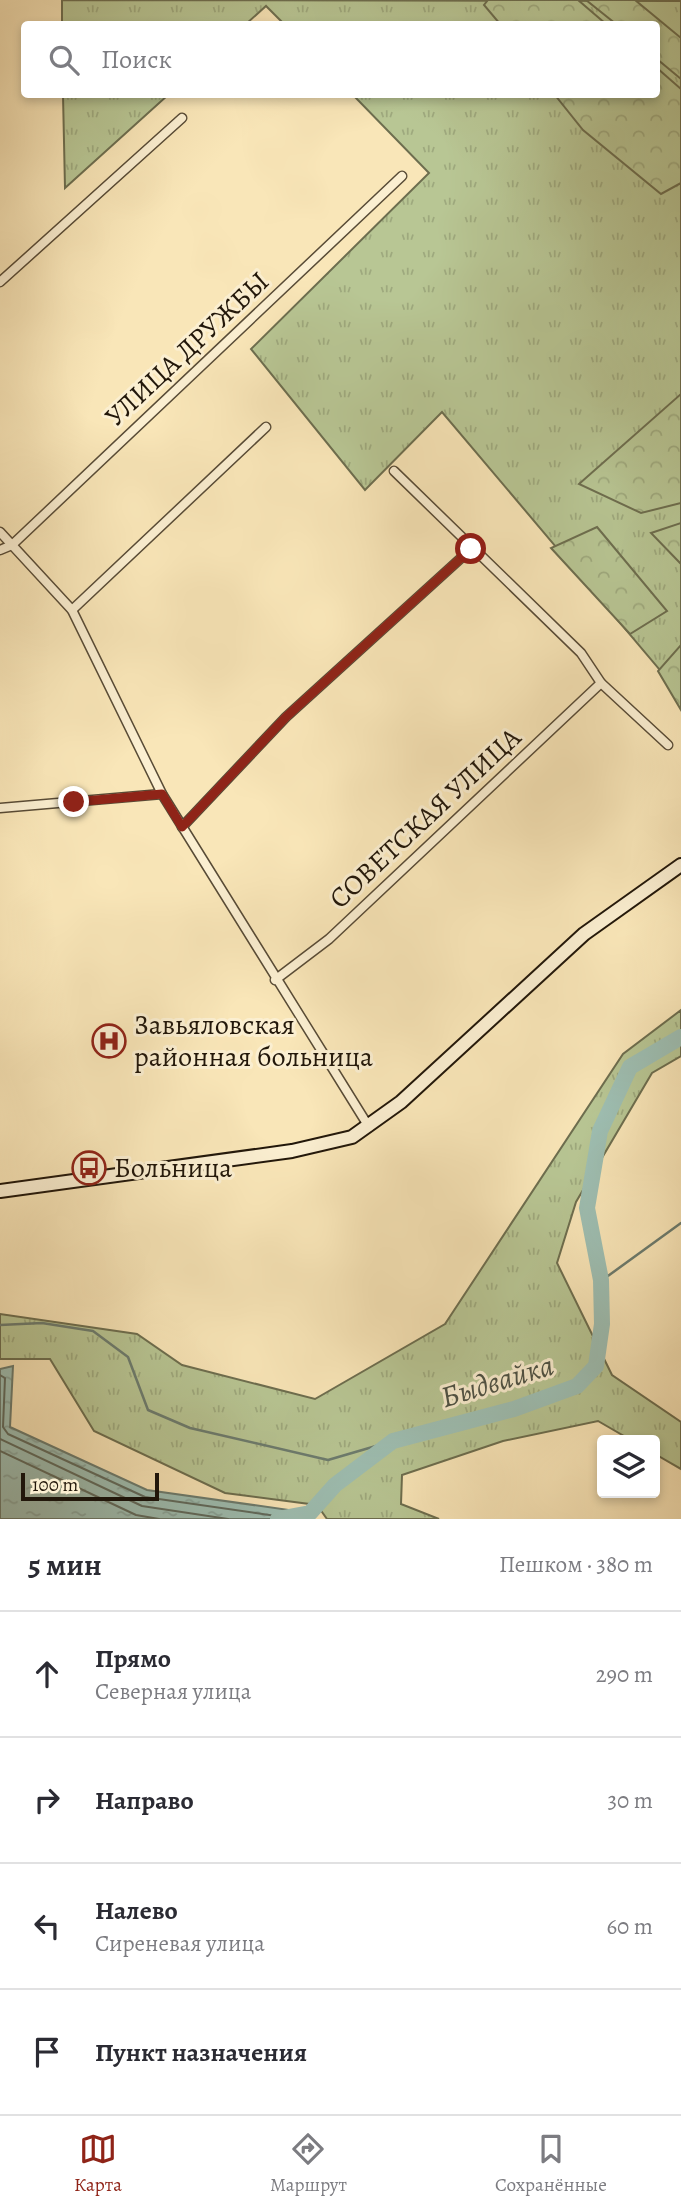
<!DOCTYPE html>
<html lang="ru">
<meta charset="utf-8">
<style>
:root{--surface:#fff;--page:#f7f7f7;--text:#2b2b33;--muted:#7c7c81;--line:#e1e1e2;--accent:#8f2418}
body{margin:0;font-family:Alegreya,serif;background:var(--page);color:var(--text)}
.controls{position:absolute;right:21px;bottom:21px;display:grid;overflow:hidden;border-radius:7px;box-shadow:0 4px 10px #0003}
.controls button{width:63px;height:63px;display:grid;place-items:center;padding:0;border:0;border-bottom:2px solid var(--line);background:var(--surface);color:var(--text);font:35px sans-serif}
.scale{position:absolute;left:21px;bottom:18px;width:138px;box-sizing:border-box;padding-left:7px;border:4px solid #22170a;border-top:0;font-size:19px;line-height:24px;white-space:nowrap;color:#22170a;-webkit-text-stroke:5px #fbefd1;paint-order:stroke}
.stop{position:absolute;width:21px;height:21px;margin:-16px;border:5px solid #8f2418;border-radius:50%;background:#fff}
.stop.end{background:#8f2418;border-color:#fff;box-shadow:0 2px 7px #0008}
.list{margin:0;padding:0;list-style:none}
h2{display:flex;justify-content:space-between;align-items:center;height:91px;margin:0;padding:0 28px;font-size:30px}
h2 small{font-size:23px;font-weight:400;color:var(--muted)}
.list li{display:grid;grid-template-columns:46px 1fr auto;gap:21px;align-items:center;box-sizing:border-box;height:126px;padding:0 28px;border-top:2px solid var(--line)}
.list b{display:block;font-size:26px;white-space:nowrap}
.list p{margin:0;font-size:23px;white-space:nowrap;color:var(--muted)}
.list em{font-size:23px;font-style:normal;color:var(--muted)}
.icon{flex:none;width:38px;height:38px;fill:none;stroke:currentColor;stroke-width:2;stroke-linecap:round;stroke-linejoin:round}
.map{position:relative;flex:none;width:681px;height:1519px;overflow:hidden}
.search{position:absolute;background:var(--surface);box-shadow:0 4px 10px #0003;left:21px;right:21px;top:21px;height:77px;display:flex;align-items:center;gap:18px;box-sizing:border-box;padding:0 24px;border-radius:7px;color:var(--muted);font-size:26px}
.sheet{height:595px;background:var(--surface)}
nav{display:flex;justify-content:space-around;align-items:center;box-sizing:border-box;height:98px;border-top:2px solid var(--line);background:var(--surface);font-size:19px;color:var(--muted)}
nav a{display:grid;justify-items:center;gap:4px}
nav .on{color:var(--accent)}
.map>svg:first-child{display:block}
.grass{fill:url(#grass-tufts);stroke:#6d6e4f;stroke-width:2}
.forest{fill:url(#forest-crowns);stroke:#6d6e4f;stroke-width:2}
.water{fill:url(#water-ripples);stroke:#6c7c6f;stroke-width:2}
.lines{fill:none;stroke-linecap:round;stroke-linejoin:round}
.shore{stroke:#606b5e;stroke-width:2}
.stream{stroke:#6c7c6f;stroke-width:2.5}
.river{stroke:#9ebfb3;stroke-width:16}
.minor-casing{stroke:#584b36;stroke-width:11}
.secondary-casing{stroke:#22170a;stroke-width:16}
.minor{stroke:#fbefd1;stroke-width:8}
.secondary{stroke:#fbefd1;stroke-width:12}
.route{stroke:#8f2418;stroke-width:9}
.labels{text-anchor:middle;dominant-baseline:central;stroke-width:6;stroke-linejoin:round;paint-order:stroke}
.street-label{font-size:28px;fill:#22170a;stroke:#fbefd1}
.poi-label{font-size:28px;fill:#22170a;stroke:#fbefd1;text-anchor:start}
.water-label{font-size:30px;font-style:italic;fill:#4d5245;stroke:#fbefd1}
</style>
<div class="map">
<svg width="681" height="1519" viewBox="0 0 681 1519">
<defs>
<pattern id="grass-tufts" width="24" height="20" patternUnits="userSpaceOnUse" patternTransform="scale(1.75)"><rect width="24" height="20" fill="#b8c694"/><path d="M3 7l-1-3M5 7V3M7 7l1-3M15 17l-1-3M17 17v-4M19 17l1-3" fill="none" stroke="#9ea97e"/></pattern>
<pattern id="forest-crowns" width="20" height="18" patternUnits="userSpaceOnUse" patternTransform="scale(1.75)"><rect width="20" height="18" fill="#b8c694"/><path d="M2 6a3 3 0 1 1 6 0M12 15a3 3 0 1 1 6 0" fill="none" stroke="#9ea97e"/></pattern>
<pattern id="water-ripples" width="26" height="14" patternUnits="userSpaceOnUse" patternTransform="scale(1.75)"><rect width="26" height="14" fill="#9ebfb3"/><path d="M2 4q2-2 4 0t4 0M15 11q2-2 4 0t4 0" fill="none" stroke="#88a399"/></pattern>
</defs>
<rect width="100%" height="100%" fill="#f9e6b8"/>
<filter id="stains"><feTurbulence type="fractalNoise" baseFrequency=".00286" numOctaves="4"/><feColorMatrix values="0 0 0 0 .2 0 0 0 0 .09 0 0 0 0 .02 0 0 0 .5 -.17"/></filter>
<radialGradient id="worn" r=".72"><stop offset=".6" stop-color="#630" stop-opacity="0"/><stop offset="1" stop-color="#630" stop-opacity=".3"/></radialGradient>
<!-- grass -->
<g class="grass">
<polygon points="62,0 681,1 681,695 442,412 365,490 251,349 429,173 353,95 656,94 656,24 284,24 266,6 246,24 62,24"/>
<polygon points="63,95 63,94 168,95 65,188"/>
<polygon points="681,1010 681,1056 652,1073 576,1202 557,1263 612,1375 681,1422 681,1469 655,1454 655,1440 631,1440 598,1421 503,1441 402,1475 401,1504 439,1519 327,1519 317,1505 225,1493 94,1431 50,1359 0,1359 0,1314 137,1334 182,1365 315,1399 445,1324 623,1054"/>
</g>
<!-- forest -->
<g class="forest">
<polygon points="488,0 578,0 606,24 500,24 484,5"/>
<polygon points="586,0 635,0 681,38 681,79 657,59 656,24 616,24"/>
<polygon points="657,68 681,89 681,183 661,194 583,130 555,95 656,94"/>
<polygon points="681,394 681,503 641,513 579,484"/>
<polygon points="681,523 681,564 651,533"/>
<polygon points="597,527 667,611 630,634 551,548"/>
<polygon points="681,645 681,710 658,671"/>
</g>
<!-- water -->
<polygon class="water" points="13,1366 10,1427 147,1490 310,1513 309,1519 0,1519 0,1369"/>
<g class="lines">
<!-- shore -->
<g class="shore">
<polyline points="0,1375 5,1378 3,1427 8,1434 145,1497 297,1519"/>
<polyline points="0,1439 142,1506 228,1519"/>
<polyline points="0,1451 136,1515 159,1519"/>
</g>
<!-- stream -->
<g class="stream">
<polyline points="601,1281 681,1223"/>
<polyline points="0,1325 42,1323 93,1331 128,1357 148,1410 190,1428 328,1460 393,1441"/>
</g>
<!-- river -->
<polyline class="river" points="278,1519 310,1513 335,1485 393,1441 514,1409 577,1386 596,1366 602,1324 601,1280 587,1208 600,1131 630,1067 681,1037"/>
<defs>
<g id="minor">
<polyline points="0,282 182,118"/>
<polyline points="394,471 581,653 601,683 668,745"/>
<polyline points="0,532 72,610 162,794 369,1127"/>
<polyline points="0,550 12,545 402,176"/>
<polyline points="72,610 266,427"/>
<polyline points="0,808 162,794"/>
<polyline points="182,827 286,717 471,549"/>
<polyline points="275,980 329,939 601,683"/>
</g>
<polyline id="secondary" points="0,1191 292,1151 352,1137 401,1102 584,934 681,865"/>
</defs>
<!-- minor casing -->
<use href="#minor" class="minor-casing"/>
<!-- secondary casing -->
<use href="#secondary" class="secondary-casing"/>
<!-- minor -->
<use href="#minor" class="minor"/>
<!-- secondary -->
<use href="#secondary" class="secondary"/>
</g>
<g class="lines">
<!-- route -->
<polyline class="route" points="74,802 162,794 182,827 286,717 471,549"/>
</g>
<!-- icons -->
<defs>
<symbol id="hospital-ring" viewBox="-11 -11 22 22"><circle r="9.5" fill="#fbefd1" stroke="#8f2418" stroke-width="1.5"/><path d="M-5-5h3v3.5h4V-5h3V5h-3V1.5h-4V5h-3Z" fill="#8f2418"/></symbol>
<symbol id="bus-ring" viewBox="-11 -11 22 22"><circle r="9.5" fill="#fbefd1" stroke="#8f2418" stroke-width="1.5"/><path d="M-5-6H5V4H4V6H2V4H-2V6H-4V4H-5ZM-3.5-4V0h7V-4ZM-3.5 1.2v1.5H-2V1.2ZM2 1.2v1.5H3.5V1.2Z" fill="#8f2418"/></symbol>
</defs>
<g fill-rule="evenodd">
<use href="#hospital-ring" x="90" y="1022" width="38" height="38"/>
<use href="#bus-ring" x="70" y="1149" width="38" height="38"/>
</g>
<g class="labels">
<!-- street labels -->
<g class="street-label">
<text transform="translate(187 349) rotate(-43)">УЛИЦА ДРУЖБЫ</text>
<text transform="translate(425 818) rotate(-43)">СОВЕТСКАЯ УЛИЦА</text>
</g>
<!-- poi labels -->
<g class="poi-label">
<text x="134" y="1025">Завьяловская<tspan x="134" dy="32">районная больница</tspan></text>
<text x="114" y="1168">Больница</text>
</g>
<!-- water labels -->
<g class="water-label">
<text transform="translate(497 1381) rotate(-17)">Быдвайка</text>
</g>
</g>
<rect width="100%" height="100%" filter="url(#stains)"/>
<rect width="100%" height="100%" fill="url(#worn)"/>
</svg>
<div class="controls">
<button><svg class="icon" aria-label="layers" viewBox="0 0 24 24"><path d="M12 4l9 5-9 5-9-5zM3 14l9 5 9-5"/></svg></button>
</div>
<div class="scale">100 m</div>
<div class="stop" style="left:471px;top:549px"></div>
<div class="stop end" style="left:74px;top:802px"></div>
<div class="search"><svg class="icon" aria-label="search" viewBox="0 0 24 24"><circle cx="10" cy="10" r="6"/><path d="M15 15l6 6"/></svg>Поиск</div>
</div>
<section class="sheet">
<h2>5 мин<small>Пешком · 380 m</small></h2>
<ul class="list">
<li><svg class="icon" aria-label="ahead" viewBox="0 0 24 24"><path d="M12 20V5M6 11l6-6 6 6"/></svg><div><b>Прямо</b><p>Северная улица</p></div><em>290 m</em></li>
<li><svg class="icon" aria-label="right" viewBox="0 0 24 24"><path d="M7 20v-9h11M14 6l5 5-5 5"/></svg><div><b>Направо</b></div><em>30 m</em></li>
<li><svg class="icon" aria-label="left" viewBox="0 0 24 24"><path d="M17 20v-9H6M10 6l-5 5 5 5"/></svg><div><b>Налево</b><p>Сиреневая улица</p></div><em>60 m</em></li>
<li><svg class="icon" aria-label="arrive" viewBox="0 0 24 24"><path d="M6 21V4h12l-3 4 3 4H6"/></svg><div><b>Пункт назначения</b></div></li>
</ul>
</section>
<nav>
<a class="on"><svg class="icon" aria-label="map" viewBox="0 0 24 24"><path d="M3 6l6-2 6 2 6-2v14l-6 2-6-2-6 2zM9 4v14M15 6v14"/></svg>Карта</a>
<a><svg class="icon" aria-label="directions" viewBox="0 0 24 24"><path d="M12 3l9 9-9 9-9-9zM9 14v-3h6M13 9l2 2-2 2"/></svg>Маршрут</a>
<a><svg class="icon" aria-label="saved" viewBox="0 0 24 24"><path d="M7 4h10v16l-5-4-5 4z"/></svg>Сохранённые</a>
</nav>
